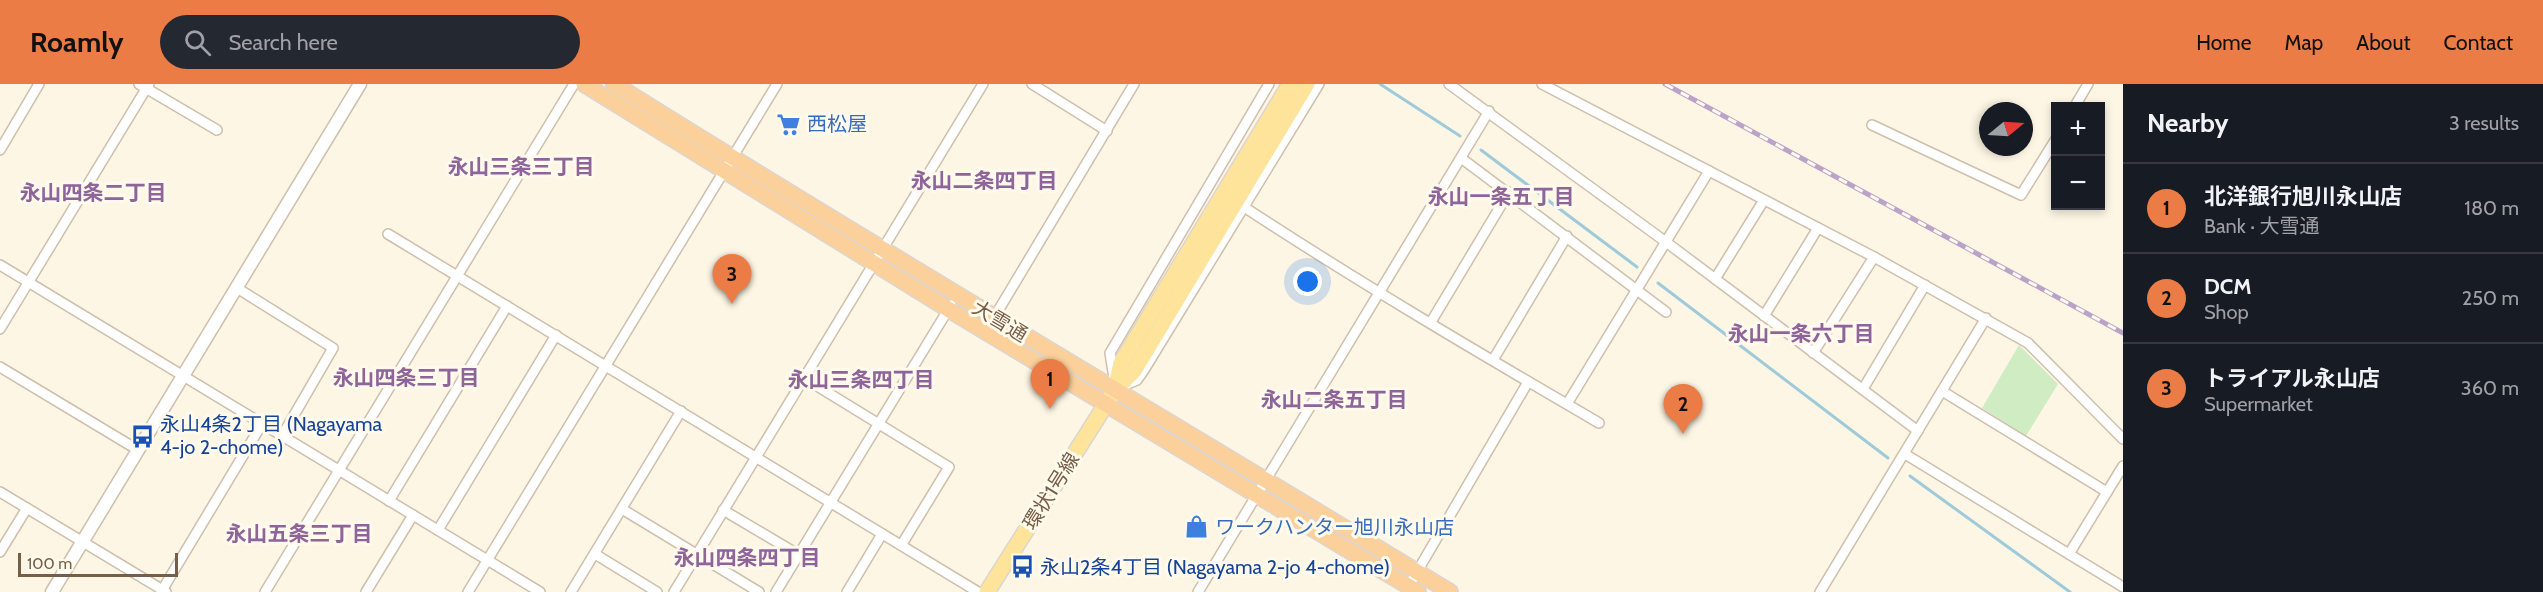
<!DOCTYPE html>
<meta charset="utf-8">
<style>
:root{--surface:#171b24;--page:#242831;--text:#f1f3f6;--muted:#9ea1a6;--line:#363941;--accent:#ec7c45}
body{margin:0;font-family:Cabin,"Noto Sans JP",sans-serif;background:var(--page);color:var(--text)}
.controls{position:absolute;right:18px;top:18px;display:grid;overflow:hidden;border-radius:0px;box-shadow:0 3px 9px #0003}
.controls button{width:54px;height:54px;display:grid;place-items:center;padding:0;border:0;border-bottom:2px solid var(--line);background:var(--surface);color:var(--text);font:30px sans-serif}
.compass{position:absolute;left:1979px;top:18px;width:54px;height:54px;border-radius:50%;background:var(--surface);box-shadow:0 3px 9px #0003;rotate:72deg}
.scale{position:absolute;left:18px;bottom:15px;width:160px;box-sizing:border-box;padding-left:6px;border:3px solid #775e49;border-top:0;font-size:16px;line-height:21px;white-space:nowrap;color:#775e49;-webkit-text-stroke:4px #fffaec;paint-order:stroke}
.you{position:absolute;left:1308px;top:198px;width:21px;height:21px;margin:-15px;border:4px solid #fff;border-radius:50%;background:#1a73e8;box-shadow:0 0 0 9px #1a73e833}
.badge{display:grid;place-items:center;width:39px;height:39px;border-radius:50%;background:var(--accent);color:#111;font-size:20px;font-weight:700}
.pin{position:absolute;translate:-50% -50px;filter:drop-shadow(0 2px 3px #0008)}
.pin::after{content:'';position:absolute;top:32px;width:21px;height:18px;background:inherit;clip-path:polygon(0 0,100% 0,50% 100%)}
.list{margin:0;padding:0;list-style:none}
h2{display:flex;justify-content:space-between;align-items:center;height:78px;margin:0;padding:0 24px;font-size:26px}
h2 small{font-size:20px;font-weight:400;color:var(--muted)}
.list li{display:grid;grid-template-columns:39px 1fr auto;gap:18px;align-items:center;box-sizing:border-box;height:90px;padding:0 24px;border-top:2px solid var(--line)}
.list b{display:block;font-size:22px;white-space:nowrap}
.list p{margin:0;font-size:20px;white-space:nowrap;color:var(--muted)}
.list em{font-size:20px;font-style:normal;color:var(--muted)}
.icon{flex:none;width:33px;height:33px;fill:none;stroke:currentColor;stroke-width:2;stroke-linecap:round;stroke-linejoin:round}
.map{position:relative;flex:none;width:2123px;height:508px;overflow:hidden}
header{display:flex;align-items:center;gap:36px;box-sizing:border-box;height:84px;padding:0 30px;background:var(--accent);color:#111}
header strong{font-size:28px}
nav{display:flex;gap:33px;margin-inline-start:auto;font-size:21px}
.search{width:420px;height:54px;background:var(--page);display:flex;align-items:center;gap:15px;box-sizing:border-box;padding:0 21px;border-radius:33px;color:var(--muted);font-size:22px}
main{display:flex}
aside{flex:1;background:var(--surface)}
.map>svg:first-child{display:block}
.green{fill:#cfecc2}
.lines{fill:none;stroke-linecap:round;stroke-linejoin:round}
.stream{stroke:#9ecada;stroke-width:3}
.minor-casing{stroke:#cfbfab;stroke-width:12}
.tertiary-casing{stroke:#cfbfab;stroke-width:15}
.primary-casing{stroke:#dcd5d0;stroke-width:18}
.trunk-casing{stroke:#dcd5d0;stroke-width:18}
.minor{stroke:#fff;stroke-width:9}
.tertiary{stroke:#fff;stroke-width:12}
.primary{stroke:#fee49b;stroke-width:15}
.trunk{stroke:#fcd09a;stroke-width:15}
.rail-casing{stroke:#baa2c8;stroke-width:5}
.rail{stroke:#fffaec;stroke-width:3;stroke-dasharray:9;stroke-linecap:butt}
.labels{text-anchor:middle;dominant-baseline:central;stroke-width:6;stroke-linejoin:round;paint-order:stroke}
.shop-label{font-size:20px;fill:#366cbe;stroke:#fffaec;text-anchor:start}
.street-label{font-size:20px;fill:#775e49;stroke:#fffaec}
.transit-label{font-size:20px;fill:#164399;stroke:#fffaec;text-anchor:start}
.neighbourhood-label{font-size:21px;font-weight:bold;fill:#8e649b;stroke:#fffaec}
</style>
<header>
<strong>Roamly</strong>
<div class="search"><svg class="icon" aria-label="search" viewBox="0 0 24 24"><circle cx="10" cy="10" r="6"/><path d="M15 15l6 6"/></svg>Search here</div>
<nav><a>Home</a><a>Map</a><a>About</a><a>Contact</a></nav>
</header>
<main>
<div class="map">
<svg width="2123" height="508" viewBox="0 0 2123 508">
<rect width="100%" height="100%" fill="#fdf6e5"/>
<!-- green -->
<polygon class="green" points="2019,261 2058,300 2026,352 1982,324"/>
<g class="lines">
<!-- stream -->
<g class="stream">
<polyline points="1380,0 1460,52"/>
<polyline points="1481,66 1637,183"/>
<polyline points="1658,199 1888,374"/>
<polyline points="1910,392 2070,508"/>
</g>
<defs>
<g id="minor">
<polyline points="139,0 217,46"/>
<polyline points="1032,0 1107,47"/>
<polyline points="1449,0 1666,158 1918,347"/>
<polyline points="1542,0 1874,173 2028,259 2123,355"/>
<polyline points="2075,22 2088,0"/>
<polyline points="1872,41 2021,111 2056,55"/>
<polyline points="0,66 39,0"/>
<polyline points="1461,74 1666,228"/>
<path d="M1244 123C1360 199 1479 269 1599 339"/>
<polyline points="388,150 978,508"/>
<polyline points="0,181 540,508"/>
<polyline points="1715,195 1764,116"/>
<polyline points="237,204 333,264 282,352"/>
<polyline points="1764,232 1818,144"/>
<polyline points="1431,238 1509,108"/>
<polyline points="0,245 149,0"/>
<polyline points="986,247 1134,0"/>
<polyline points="1813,269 1874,173"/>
<polyline points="1493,276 1567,152"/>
<polyline points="0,283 138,366"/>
<polyline points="804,294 949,383 902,460"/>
<polyline points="1114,294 1110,269 1269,0"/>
<polyline points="1125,301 1137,296 1144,286 1319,0"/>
<polyline points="1863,305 1925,201"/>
<polyline points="1942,307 2107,408"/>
<polyline points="1567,320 1709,87"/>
<polyline points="1905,370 2123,503"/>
<polyline points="0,408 166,508"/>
<polyline points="389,417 507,222"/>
<polyline points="622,425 759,508"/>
<polyline points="723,426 799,471"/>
<polyline points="438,446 556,251"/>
<polyline points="0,468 27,424"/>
<polyline points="595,470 657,508"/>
<polyline points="2069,470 2123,382"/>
<polyline points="1407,505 1528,298"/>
<polyline points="161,508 262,340"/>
<polyline points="265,508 574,0"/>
<polyline points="366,508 413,431"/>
<polyline points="468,508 777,0"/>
<polyline points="571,508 681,327"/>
<polyline points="674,508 983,0"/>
<polyline points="776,508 951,221"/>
<polyline points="847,508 882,450"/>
<polyline points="1198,508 1489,27"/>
<polyline points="1820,508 1986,234"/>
</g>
<polyline id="tertiary" points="52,508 360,0"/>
<g id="primary">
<polyline points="1115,306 1121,279 1290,0"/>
<polyline points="987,508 1115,306 1134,287 1307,0"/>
</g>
<g id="trunk">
<polyline points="584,0 948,225 1418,508"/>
<path d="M614 0C890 173 1172 338 1450 508"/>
</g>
</defs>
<!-- minor casing -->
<use href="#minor" class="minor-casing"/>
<!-- tertiary casing -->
<use href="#tertiary" class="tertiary-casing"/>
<!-- primary casing -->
<use href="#primary" class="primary-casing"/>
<!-- trunk casing -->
<use href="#trunk" class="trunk-casing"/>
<!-- minor -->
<use href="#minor" class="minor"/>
<!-- tertiary -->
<use href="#tertiary" class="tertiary"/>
<!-- primary -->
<use href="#primary" class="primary"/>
<!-- trunk -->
<use href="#trunk" class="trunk"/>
<defs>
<polyline id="rail" points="1665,0 2123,249"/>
</defs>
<!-- rail casing -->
<use href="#rail" class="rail-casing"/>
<!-- rail -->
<use href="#rail" class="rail"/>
</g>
<!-- icons -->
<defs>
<symbol id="supermarket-bare" viewBox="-9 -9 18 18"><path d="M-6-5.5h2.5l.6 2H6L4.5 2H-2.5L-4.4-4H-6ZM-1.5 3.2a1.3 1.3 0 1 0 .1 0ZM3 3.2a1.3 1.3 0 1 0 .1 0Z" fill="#3f7fe0" stroke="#fffaec" stroke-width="2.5" paint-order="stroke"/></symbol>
<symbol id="bus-bare" viewBox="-9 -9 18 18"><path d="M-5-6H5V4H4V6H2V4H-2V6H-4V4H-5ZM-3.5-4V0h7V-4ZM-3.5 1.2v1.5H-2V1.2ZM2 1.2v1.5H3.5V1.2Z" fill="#1a4fb4" stroke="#fffaec" stroke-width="2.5" paint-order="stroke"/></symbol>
<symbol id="shop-bare" viewBox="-9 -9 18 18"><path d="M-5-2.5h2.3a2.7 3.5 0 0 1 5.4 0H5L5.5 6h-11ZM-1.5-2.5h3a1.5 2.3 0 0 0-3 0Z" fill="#3f7fe0" stroke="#fffaec" stroke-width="2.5" paint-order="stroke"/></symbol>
</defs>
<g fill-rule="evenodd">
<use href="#supermarket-bare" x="772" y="24" width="33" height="33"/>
<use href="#bus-bare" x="126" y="336" width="33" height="33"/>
<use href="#shop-bare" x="1180" y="426" width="33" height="33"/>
<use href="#bus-bare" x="1006" y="466" width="33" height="33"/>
</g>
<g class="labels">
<!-- shop labels -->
<g class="shop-label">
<text x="807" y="40">西松屋</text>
<text x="1215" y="443">ワークハンター旭川永山店</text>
</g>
<!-- street labels -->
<g class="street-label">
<text transform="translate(1000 237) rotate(31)">大雪通</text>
<text transform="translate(1051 407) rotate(-58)">環状1号線</text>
</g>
<!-- transit labels -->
<g class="transit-label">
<text x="160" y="340">永山4条2丁目 (Nagayama<tspan x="160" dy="23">4-jo 2-chome)</tspan></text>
<text x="1040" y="483">永山2条4丁目 (Nagayama 2-jo 4-chome)</text>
</g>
<!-- neighbourhood labels -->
<g class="neighbourhood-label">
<text x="521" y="82">永山三条三丁目</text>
<text x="984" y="96">永山二条四丁目</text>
<text x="93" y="108">永山四条二丁目</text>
<text x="1501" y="112">永山一条五丁目</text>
<text x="1801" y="249">永山一条六丁目</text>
<text x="406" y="293">永山四条三丁目</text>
<text x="861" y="295">永山三条四丁目</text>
<text x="1334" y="315">永山二条五丁目</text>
<text x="299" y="449">永山五条三丁目</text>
<text x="747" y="473">永山四条四丁目</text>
</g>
</g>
</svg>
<div class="controls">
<button>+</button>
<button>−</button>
</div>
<svg class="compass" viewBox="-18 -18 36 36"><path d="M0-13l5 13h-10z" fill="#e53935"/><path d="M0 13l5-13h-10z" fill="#9ea1a6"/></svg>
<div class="scale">100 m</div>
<div class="you"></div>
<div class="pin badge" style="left:1050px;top:325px">1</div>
<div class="pin badge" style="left:1683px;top:350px">2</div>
<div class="pin badge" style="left:732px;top:220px">3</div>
</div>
<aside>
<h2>Nearby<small>3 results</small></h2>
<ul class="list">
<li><span class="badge">1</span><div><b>北洋銀行旭川永山店</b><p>Bank · 大雪通</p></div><em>180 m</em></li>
<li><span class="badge">2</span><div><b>DCM</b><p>Shop</p></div><em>250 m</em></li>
<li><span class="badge">3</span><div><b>トライアル永山店</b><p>Supermarket</p></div><em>360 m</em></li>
</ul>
</aside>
</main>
